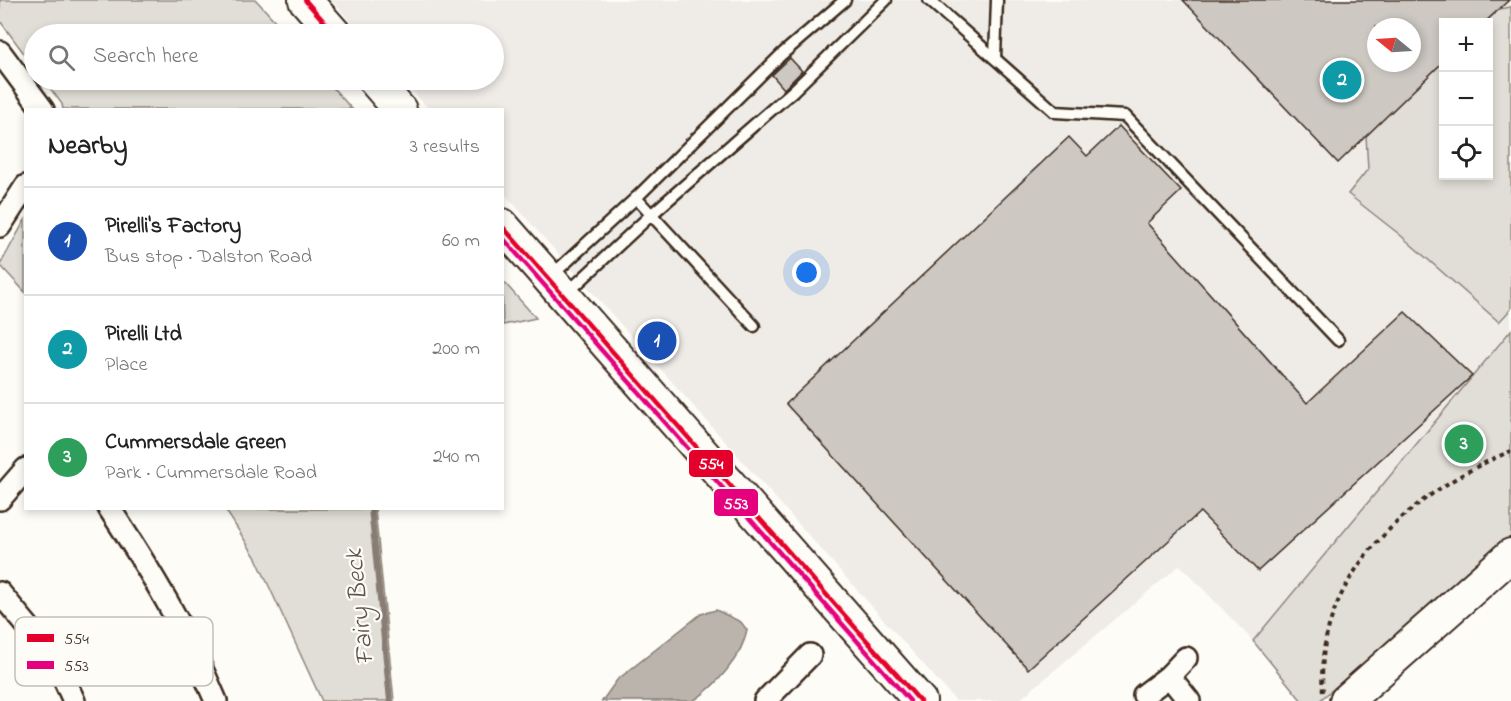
<!DOCTYPE html>
<meta charset="utf-8">
<style>
:root{--surface:#fff;--page:#f2f2f2;--text:#222;--muted:#767676;--line:#e0e0e0;--accent:#b45309}
body{margin:0;font-family:"Indie Flower",sans-serif;background:var(--page);color:var(--text)}
.controls{position:absolute;right:18px;top:18px;display:grid;overflow:hidden;border-radius:0px;box-shadow:0 3px 9px #0003}
.controls button{width:54px;height:54px;display:grid;place-items:center;padding:0;border:0;border-bottom:2px solid var(--line);background:var(--surface);color:var(--text);font:30px sans-serif}
.compass{position:absolute;left:1367px;top:18px;width:54px;height:54px;border-radius:50%;background:var(--surface);box-shadow:0 3px 9px #0003;rotate:288deg}
.you{position:absolute;left:807px;top:273px;width:21px;height:21px;margin:-15px;border:4px solid #fff;border-radius:50%;background:#1a73e8;box-shadow:0 0 0 9px #1a73e833}
.badge{display:grid;place-items:center;width:39px;height:39px;border-radius:50%;background:var(--accent);color:#fff;font-size:20px;font-weight:700}
.pin{position:absolute;translate:-50% -50%;border:3px solid #fff;box-shadow:0 2px 6px #0006}
.list{margin:0;padding:0;list-style:none}
h2{display:flex;justify-content:space-between;align-items:center;height:78px;margin:0;padding:0 24px;font-size:26px}
h2 small{font-size:20px;font-weight:400;color:var(--muted)}
.list li{display:grid;grid-template-columns:39px 1fr auto;gap:18px;align-items:center;box-sizing:border-box;height:108px;padding:0 24px;border-top:2px solid var(--line)}
.list b{display:block;font-size:22px;white-space:nowrap}
.list p{margin:0;font-size:20px;white-space:nowrap;color:var(--muted)}
.list em{font-size:20px;font-style:normal;color:var(--muted)}
.icon{flex:none;width:33px;height:33px;fill:none;stroke:currentColor;stroke-width:2;stroke-linecap:round;stroke-linejoin:round}
.map{position:relative;flex:none;width:1511px;height:701px;overflow:hidden}
.search{position:absolute;background:var(--surface);box-shadow:0 3px 9px #0003;left:24px;top:24px;width:480px;height:66px;display:flex;align-items:center;gap:15px;box-sizing:border-box;padding:0 21px;border-radius:33px;color:var(--muted);font-size:22px}
.panel{position:absolute;background:var(--surface);box-shadow:0 3px 9px #0003;left:24px;top:108px;width:480px;height:402px;border-radius:0px}
.map>svg:first-child{display:block}
.built{fill:#efece7;fill-rule:evenodd}
.green{fill:#e1ded7;stroke:#8e847a;stroke-width:1.5}
.water{fill:#bbb4ad;stroke:#887d74;stroke-width:1.5}
.lines{fill:none;stroke-linecap:round;stroke-linejoin:round}
.stream{stroke:#887d74;stroke-width:6}
.building{fill:#cdc8c2;stroke:#3b2a1e;stroke-width:1.5;fill-rule:evenodd}
.lane-casing{stroke:#3b2a1e;stroke-width:15}
.street-casing{stroke:#3b2a1e;stroke-width:26}
.secondary-casing{stroke:#3b2a1e;stroke-width:36}
.path{stroke:#3b2a1e;stroke-width:4;stroke-dasharray:4.5 4.5;stroke-linecap:butt}
.lane{stroke:#fdfcf7;stroke-width:10}
.street{stroke:#fdfcf7;stroke-width:21}
.secondary{stroke:#fdfcf7;stroke-width:32}
.bus-1-casing{stroke:#fdfcf7;stroke-width:9}
.bus-2-casing{stroke:#fdfcf7;stroke-width:9}
.bus-1{stroke:#e4002b;stroke-width:4.5}
.bus-2{stroke:#e5007d;stroke-width:4.5}
.labels{text-anchor:middle;dominant-baseline:central;stroke-width:4.5;stroke-linejoin:round;paint-order:stroke}
.water-label{font-size:26px;font-style:italic;fill:#615349;stroke:#fdfcf7}
.key{fill:#fdfcf7;stroke:#c3bdb6;stroke-width:1.5}
.key-label{font-size:16px;fill:#3b2a1e}
.line-badge{stroke:#fdfcf7;stroke-width:2}
.badge-label{font-size:16px;text-anchor:middle;font-weight:bold;fill:#fff}
</style>
<div class="map">
<svg width="1511" height="701" viewBox="0 0 1511 701">
<rect width="100%" height="100%" fill="#fdfcf7"/>
<filter id="ink" filterUnits="userSpaceOnUse"><feTurbulence type="fractalNoise" baseFrequency=".0167" numOctaves="2"/><feDisplacementMap in="SourceGraphic" scale="12" xChannelSelector="R" yChannelSelector="G"/><feConvolveMatrix kernelMatrix="1 2 1 2 8 2 1 2 1" color-interpolation-filters="sRGB"/></filter>
<g filter="url(#ink)">
<!-- built -->
<path class="built" d="M331 0H1511V330L1253 641 1180 565 1018 701H956L503 192 502 110 429 109 402 80H494V34H362ZM1444 22H1488V176H1444ZM1376 27H1412V63H1376Z"/>
<!-- green -->
<g class="green">
<polygon points="0,0 256,0 287,34 34,34 34,67 0,21"/>
<polygon points="1511,7 1511,309 1499,322 1399,234 1348,194 1368,169 1366,136 1443,62 1444,176 1488,176 1488,22 1485,22 1500,9"/>
<polygon points="44,80 326,80 352,109 63,109 62,104"/>
<polygon points="25,220 25,292 0,265"/>
<polygon points="502,281 503,281 536,318 503,325"/>
<polygon points="1511,330 1511,539 1319,701 1302,701 1253,641"/>
<polygon points="225,509 375,509 394,701 322,701 256,558"/>
</g>
<!-- water -->
<path class="water" d="M716 610 741 622 747 630C742 657 716 686 693 701H602L617 680 701 614Z"/>
<g class="lines">
<!-- stream -->
<polyline class="stream" points="371,508 390,701"/>
</g>
<!-- building -->
<g class="building">
<path d="M1183 0H1509L1485 22H1443V62L1338 163ZM1376 27H1412V63H1376Z"/>
<polygon points="790,58 802,71 784,89 772,75"/>
<polygon points="1119,126 1181,191 1147,223 1307,403 1405,312 1472,376 1258,571 1200,512 1028,669 786,404 1069,137 1087,156"/>
</g>
<g class="lines">
<defs>
<g id="lane">
<polyline points="929,0 1055,112 1125,116 1338,340"/>
<polyline points="995,58 997,0"/>
<polyline points="636,198 754,326"/>
<polyline points="550,277 636,198 781,55 845,0"/>
<polyline points="566,294 652,214 793,91 886,0"/>
</g>
<g id="street">
<polyline points="0,52 43,110"/>
<polyline points="0,226 26,186"/>
<polyline points="0,499 26,469"/>
<path d="M109 508C152 573 186 630 216 701"/>
<polyline points="0,593 55,659 74,701"/>
<polyline points="1169,676 1189,701"/>
<polyline points="1144,695 1169,676 1186,658"/>
<polyline points="765,701 810,655"/>
</g>
<g id="secondary">
<polyline points="305,0 335,34"/>
<polyline points="374,80 400,110"/>
<polyline points="502,225 920,701"/>
<polyline points="1346,701 1511,555"/>
</g>
</defs>
<!-- lane casing -->
<use href="#lane" class="lane-casing"/>
<!-- street casing -->
<use href="#street" class="street-casing"/>
<!-- secondary casing -->
<use href="#secondary" class="secondary-casing"/>
<!-- path -->
<path class="path" d="M1323 692C1312 577 1413 491 1511 451"/>
<!-- lane -->
<use href="#lane" class="lane"/>
<!-- street -->
<use href="#street" class="street"/>
<!-- secondary -->
<use href="#secondary" class="secondary"/>
<defs>
<g id="bus-1">
<polyline points="305,0 335,34"/>
<polyline points="502,226 920,701"/>
</g>
<polyline id="bus-2" points="502,237 910,701"/>
</defs>
<!-- bus-1 casing -->
<use href="#bus-1" class="bus-1-casing"/>
<!-- bus-2 casing -->
<use href="#bus-2" class="bus-2-casing"/>
<!-- bus-1 -->
<use href="#bus-1" class="bus-1"/>
<!-- bus-2 -->
<use href="#bus-2" class="bus-2"/>
</g>
</g>
<g class="labels">
<!-- water labels -->
<g class="water-label">
<text transform="translate(361 607) rotate(-96)">Fairy Beck</text>
</g>
</g>
<!-- legend -->
<rect x="15" y="617" width="198" height="69" rx="9" class="key"/>
<rect x="27" y="634" width="27" height="8" fill="#e4002b"/>
<rect x="27" y="661" width="27" height="8" fill="#e5007d"/>
<g class="key-label">
<text x="64" y="644">554</text>
<text x="64" y="671">553</text>
</g>
<g class="line-badge">
<rect x="688" y="449" width="46" height="29" rx="6" fill="#e4002b"/>
<rect x="713" y="488" width="46" height="29" rx="6" fill="#e5007d"/>
</g>
<g class="badge-label">
<text x="711" y="469">554</text>
<text x="736" y="509">553</text>
</g>
</svg>
<div class="controls">
<button>+</button>
<button>−</button>
<button><svg class="icon" aria-label="locate" viewBox="0 0 24 24"><circle cx="12" cy="12" r="6"/><path d="M12 2v4M12 18v4M2 12h4M18 12h4"/></svg></button>
</div>
<svg class="compass" viewBox="-18 -18 36 36"><path d="M0-13l5 13h-10z" fill="#e53935"/><path d="M0 13l5-13h-10z" fill="#767676"/></svg>
<div class="you"></div>
<div class="pin badge" style="left:657px;top:341px;background:#1a4fb4">1</div>
<div class="pin badge" style="left:1342px;top:80px;background:#0f9aa8">2</div>
<div class="pin badge" style="left:1464px;top:444px;background:#2e9e5b">3</div>
<div class="search"><svg class="icon" aria-label="search" viewBox="0 0 24 24"><circle cx="10" cy="10" r="6"/><path d="M15 15l6 6"/></svg>Search here</div>
<section class="panel">
<h2>Nearby<small>3 results</small></h2>
<ul class="list">
<li><span class="badge" style="background:#1a4fb4">1</span><div><b>Pirelli's Factory</b><p>Bus stop · Dalston Road</p></div><em>60 m</em></li>
<li><span class="badge" style="background:#0f9aa8">2</span><div><b>Pirelli Ltd</b><p>Place</p></div><em>200 m</em></li>
<li><span class="badge" style="background:#2e9e5b">3</span><div><b>Cummersdale Green</b><p>Park · Cummersdale Road</p></div><em>240 m</em></li>
</ul>
</section>
</div>
